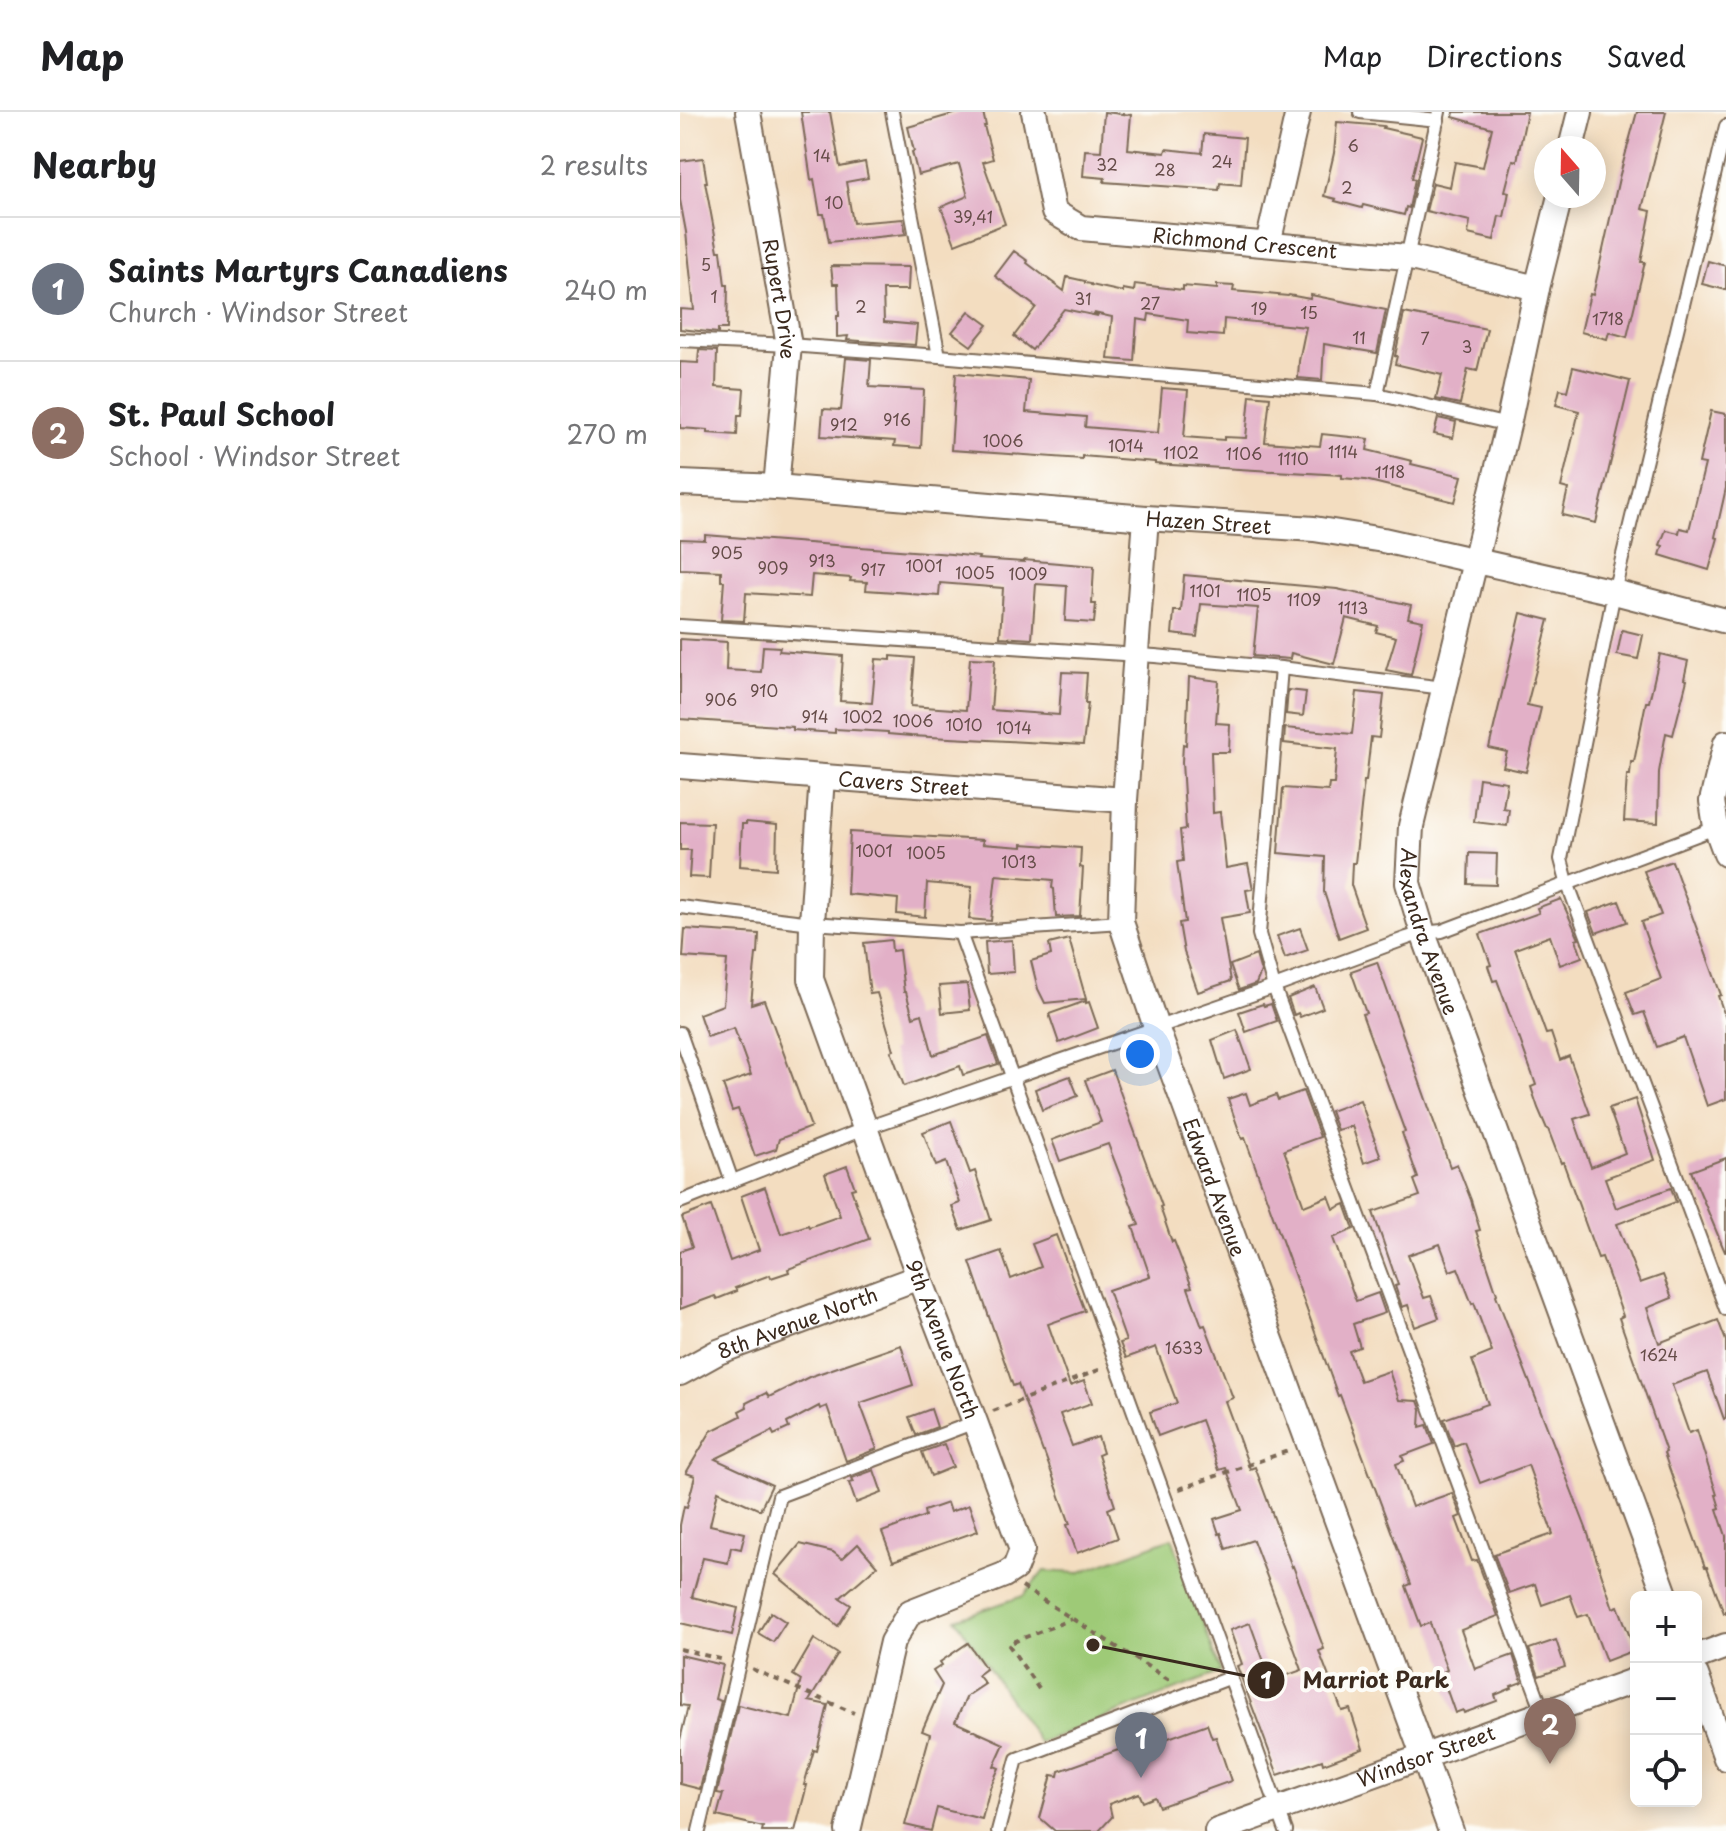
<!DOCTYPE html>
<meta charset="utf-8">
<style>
:root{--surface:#fff;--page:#f2f2f2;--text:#202124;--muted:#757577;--line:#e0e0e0;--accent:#b5179e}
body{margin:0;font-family:"Playpen Sans",sans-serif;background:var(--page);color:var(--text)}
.controls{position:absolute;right:24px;bottom:24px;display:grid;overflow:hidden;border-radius:12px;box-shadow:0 4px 20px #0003}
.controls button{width:72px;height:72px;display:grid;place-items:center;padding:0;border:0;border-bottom:2px solid var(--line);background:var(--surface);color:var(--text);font:40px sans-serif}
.compass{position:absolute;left:854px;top:24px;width:72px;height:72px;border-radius:50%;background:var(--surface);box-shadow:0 4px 20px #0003;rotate:340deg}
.you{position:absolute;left:460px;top:942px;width:28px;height:28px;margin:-20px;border:6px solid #fff;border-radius:50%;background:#1a73e8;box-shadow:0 0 0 12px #1a73e833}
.badge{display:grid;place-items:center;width:52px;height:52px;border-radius:50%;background:var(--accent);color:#fff;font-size:26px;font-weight:700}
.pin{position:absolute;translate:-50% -66px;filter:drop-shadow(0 2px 4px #0008)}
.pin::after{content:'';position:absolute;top:42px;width:28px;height:24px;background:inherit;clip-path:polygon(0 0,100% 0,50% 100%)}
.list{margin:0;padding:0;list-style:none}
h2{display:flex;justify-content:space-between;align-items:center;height:104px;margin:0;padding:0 32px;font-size:34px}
h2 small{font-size:26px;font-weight:400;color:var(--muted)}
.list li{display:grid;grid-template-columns:52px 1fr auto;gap:24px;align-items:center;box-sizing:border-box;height:144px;padding:0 32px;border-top:2px solid var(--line)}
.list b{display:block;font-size:30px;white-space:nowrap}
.list p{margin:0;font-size:26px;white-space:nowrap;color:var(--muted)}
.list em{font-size:26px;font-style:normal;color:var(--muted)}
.icon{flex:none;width:44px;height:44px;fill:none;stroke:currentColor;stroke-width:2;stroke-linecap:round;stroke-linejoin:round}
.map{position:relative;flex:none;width:1046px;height:1719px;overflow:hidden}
header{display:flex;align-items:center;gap:48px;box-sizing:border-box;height:112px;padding:0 40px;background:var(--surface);border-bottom:2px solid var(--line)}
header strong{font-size:38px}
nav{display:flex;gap:44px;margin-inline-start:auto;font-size:28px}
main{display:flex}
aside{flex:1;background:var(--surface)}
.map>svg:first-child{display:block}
.green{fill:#9eca77;stroke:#6c7a4a;stroke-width:2}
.building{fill:#e2b0c7}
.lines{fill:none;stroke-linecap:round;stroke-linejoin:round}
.service-casing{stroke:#7b6957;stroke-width:16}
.minor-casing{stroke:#7b6957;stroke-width:28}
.path{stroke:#7b6957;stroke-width:4;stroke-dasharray:6 6;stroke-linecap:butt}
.service{stroke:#fff;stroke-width:12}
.minor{stroke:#fff;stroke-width:24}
.labels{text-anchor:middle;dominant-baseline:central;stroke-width:8;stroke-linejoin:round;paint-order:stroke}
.number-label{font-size:16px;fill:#654c48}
.street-label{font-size:20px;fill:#3b2a1e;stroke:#fdfcf7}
.leader{fill:none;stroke:#3b2a1e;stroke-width:3}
.callout-dot{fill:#3b2a1e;stroke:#fdfcf7;stroke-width:3}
.mark-label{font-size:24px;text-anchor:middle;font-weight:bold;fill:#fff}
.callout-label{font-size:22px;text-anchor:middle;font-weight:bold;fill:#3b2a1e;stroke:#fdfcf7;stroke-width:8;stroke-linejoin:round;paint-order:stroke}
</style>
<header>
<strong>Map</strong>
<nav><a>Map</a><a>Directions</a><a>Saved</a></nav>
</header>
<main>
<aside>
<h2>Nearby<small>2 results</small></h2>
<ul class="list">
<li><span class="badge" style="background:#6b7280">1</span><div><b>Saints Martyrs Canadiens</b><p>Church · Windsor Street</p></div><em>240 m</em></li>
<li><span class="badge" style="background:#8d6e63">2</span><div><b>St. Paul School</b><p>School · Windsor Street</p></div><em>270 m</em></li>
</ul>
</aside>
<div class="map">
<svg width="1046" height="1719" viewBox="0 0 1046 1719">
<rect width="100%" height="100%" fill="#fdfcf7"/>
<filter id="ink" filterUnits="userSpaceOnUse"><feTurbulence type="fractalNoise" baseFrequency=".0125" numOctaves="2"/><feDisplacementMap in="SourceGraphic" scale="16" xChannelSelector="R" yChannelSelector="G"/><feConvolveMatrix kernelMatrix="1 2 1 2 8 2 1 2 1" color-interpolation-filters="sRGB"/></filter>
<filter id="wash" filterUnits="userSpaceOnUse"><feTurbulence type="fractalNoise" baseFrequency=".006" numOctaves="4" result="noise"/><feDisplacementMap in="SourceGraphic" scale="32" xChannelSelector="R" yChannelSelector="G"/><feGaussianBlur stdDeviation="1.8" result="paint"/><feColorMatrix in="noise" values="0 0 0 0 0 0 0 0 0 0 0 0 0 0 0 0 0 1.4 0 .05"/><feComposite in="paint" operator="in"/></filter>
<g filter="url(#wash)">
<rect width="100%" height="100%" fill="#f3ddc0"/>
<!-- green -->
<polygon class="green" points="492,1426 541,1560 359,1631 276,1507 343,1484 364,1459 398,1461"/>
<g id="blocks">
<!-- building -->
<g class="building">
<polygon points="121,0 150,0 160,55 185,50 188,66 166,70 173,111 223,107 226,122 149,130 144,102 140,102 134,67 131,68"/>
<polygon points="280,0 303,0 306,14 304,14 313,47 303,50 325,112 275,132 261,95 288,84 279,52 238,63 232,40 234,39 228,15"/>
<polygon points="424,0 451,3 448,37 485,41 486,37 522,41 524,22 565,26 561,73 540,71 539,78 424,70 425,66 403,64 405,38 421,39"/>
<polygon points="774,0 847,0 837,49 833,48 825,79 829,80 824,105 819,104 814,128 788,122 790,109 746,99 753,71 770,75 775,50 803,55 812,16 773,5"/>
<polygon points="957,0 986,0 962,97 971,99 961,150 965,150 947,225 929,220 927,227 901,220 910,182 913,183 939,66"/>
<polygon points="657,10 704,14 703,16 742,25 732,66 735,67 729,96 726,95 724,103 683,93 682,96 655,89 656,87 644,84 654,41"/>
<polygon points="23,46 27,70 25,70 38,139 41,139 45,173 48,173 47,217 38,217 38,221 0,217 0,197 14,198 6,120 0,88 0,49"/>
<polygon points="334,139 348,149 347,151 384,179 387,165 405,169 405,171 411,172 411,173 443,180 443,177 454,179 455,172 503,178 503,174 537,177 537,173 554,174 553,179 608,184 609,183 630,187 631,183 706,198 697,241 644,232 642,268 618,266 619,249 626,215 544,207 543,224 507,221 508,208 469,202 468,209 457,207 454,249 428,247 432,205 414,201 418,204 384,197 352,238 334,224 356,195 315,164"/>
<polygon points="1028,149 1046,154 1046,178 1022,172"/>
<polygon points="151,154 229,155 228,178 203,178 204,210 237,213 235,233 167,228 168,224 157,225 157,204 159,204 158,172 153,172"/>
<polygon points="289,199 308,213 291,234 272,220"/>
<polygon points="724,201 807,217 797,259 788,257 780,292 756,287 762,263 715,252 717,244 715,244"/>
<polygon points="19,238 37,239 36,275 64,277 62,303 58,303 57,323 28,321 28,318 0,316 0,250 18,251"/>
<polygon points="166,246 191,248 189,275 244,278 241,336 214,334 215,329 141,324 143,297 161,298"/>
<polygon points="893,255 950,269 916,411 882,403 888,377 881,375 899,299 876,293 880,277 887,279"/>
<polygon points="276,261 349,268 346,300 406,305 405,315 478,321 482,276 508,278 504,325 544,328 544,325 566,326 570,283 590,285 585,330 640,334 642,322 689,327 687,338 732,349 731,352 782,364 775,390 685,368 662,366 662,363 475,352 475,350 402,344 402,347 271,338"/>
<polygon points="1031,299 1046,302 1046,376 1035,425 1038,426 1029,458 980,443 983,434 980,433 986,418 999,421 1000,416 1009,418 1025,352 1019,351"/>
<polygon points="758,306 776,310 773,326 754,322"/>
<polygon points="25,423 271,442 299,445 298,447 344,450 344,448 414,454 412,492 416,492 414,511 385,509 387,474 356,472 352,527 320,525 323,476 260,471 259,484 230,482 230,481 186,478 187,470 170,469 171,466 132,463 130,485 66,481 64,509 41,508 44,469 41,469 41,459 0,457 0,427 25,428"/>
<polygon points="504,463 657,477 731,493 728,506 743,509 731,563 706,558 716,525 696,520 698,514 666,506 654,552 611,541 610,547 573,544 578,496 521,492 517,525 492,522 494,499 501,499"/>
<polygon points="841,501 869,508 847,593 861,596 846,660 823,655 827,640 809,636"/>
<polygon points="942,518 963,523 958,547 937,543"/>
<polygon points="0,527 47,530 46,558 81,560 83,534 100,535 99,539 163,544 160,589 192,591 196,547 211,548 211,544 235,546 231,594 286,598 290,546 315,547 311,598 379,603 382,560 407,561 405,591 408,591 403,633 231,624 208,622 208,620 155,617 155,621 113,618 113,615 0,607"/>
<polygon points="980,542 1008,549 1004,567 1007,568 993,623 986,621 979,660 978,711 944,709 947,663 950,663 951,650 954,650 966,590 969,590"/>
<polygon points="509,565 539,569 536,611 550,612 549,640 531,640 533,701 540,700 546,756 568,752 573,777 566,778 570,801 540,806 551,869 518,880 504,840 499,811 505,810 497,750 503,749 500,718 506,717 502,650 503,632 506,633"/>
<polygon points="608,578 626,580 623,604 606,602"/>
<polygon points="677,580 704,583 699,626 691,625 686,669 684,669 675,751 672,751 671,773 686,816 659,826 644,780 645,745 598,741 603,676 648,679 649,672 654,672 657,637 604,631 605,616 672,622"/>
<polygon points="799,666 827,670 823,696 829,697 827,714 794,710"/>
<polygon points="0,710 32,711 29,766 9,765 11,738 0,738"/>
<polygon points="66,710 97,713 96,757 60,754 62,712 66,712"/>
<polygon points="170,720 303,728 302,732 342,735 342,732 401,736 400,755 403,756 400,804 376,805 374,777 372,776 373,768 316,763 311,809 289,807 292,775 247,771 245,805 217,802 218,787 167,782"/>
<polygon points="789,741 817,742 816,773 788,772"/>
<polygon points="992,749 1041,883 1038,884 1046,907 1046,987 1027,994 1003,925 977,935 964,900 955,903 946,880 981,867 961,810 981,803 964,759"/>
<polygon points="881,787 899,827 896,828 902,845 880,853 870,824 835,837 866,922 871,921 880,948 889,944 910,1002 894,1007 911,1055 945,1041 929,996 955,987 975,1048 925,1066 936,1096 991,1076 996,1090 937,1112 960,1171 983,1163 992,1186 967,1196 979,1231 1038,1208 1046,1229 1046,1306 1044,1307 1027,1260 992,1273 1009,1321 1017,1318 1037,1383 1036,1383 1040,1396 1037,1397 1046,1424 1046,1501 1044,1501 1027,1455 1025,1455 988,1353 984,1341 986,1340 939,1206 943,1204 922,1145 918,1146 883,1050 881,1051 868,1017 867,1017 858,996 851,975 856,973 839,925 838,925 817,868 813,869 808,854 811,853 800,822 859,801 857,796"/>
<polygon points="939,789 947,810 916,821 908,800"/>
<polygon points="620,816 628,838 605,846 597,824"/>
<polygon points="5,817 79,822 78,842 76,842 71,892 84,888 131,1015 99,1027 96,1037 75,1044 58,997 52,999 43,973 71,963 54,916 27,925 19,902 43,893 47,848 3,845"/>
<polygon points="389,827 406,887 365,891 358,877 351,849 371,843 369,832"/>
<polygon points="211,828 212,839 219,838 224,880 226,880 233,905 242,902 253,943 308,924 318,952 283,963 280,954 224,974 211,939 214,938 197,881 190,882 184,831"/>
<polygon points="332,828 334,860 307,862 305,830"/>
<polygon points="576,843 581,860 576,872 559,878 550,853"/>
<polygon points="697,850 770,1055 777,1052 791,1088 800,1118 796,1119 817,1182 816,1183 906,1416 933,1496 938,1494 955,1538 926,1549 908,1502 898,1505 890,1483 862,1493 855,1472 829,1481 814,1442 873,1422 848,1353 800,1371 784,1330 774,1334 764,1307 808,1292 792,1248 812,1240 794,1191 792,1192 778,1156 770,1159 760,1132 728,1143 744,1186 751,1184 759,1206 735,1215 728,1193 722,1195 715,1174 718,1173 693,1100 740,1084 734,1068 738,1066 722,1021 725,1020 682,902 686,901 671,859"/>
<polygon points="287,872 290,898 262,901 259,874"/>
<polygon points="635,875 643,896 620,905 618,901 614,903 608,886"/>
<polygon points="406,889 406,891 409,890 418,916 379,931 369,902"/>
<polygon points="583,892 584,894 591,892 597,909 566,920 559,900"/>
<polygon points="557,918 571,957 544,967 532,928"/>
<polygon points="432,958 482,1094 480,1095 492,1130 494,1129 512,1175 508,1176 522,1214 525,1213 553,1286 545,1289 570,1357 575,1355 612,1455 613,1454 644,1537 639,1539 662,1599 670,1597 683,1637 643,1652 642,1648 598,1663 557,1554 562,1552 550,1518 570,1511 591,1569 622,1558 610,1525 573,1428 546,1437 541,1421 539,1422 534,1407 562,1398 546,1356 539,1358 521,1308 478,1324 470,1300 497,1291 476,1235 446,1246 440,1231 446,1229 428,1178 470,1164 453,1115 459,1113 428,1032 380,1049 372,1028 421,1010 405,968"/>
<polygon points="390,964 398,984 362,998 355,977"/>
<polygon points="623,979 640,1025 604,1038 624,1094 649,1084 654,1097 665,1092 674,1117 653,1126 676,1189 698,1181 705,1201 673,1212 680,1235 669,1239 680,1269 709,1259 719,1288 738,1289 741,1297 740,1315 747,1313 754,1332 722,1344 724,1349 716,1352 732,1395 772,1381 781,1404 776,1406 792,1449 797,1448 818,1504 781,1518 795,1557 833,1543 842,1570 831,1574 832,1576 815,1583 817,1589 784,1601 783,1598 775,1601 764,1570 766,1569 763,1560 767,1558 750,1511 741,1514 726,1474 731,1472 660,1283 658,1284 565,1026 562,1027 548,987 566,981 570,993 596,983 598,988"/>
<polygon points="680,988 701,1045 684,1051 672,1014 657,1018 650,999"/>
<polygon points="271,1009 290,1061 295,1059 311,1108 281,1118 272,1094 280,1091 266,1050 256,1054 243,1020"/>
<polygon points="1046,1046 1046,1140 1045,1140 1011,1059"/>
<polygon points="167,1054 175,1076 171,1077 189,1127 108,1157 109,1160 91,1166 90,1163 55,1176 57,1179 37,1187 35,1184 0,1197 0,1139 12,1135 2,1105 31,1094 50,1149 79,1138 61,1084 85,1075 101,1122 128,1113 129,1115 160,1104 145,1062"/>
<polygon points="376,1123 405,1199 368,1212 390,1274 404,1269 412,1291 380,1302 392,1334 418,1325 423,1341 418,1343 435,1394 428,1397 438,1426 397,1441 387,1413 390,1412 364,1340 363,1340 338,1272 333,1274 290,1150 321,1139 331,1167 361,1155 352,1132"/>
<polygon points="221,1233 233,1273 180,1291 197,1337 166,1349 147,1294 140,1297 139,1294 107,1311 109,1316 94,1323 92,1319 35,1347 92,1373 80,1398 38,1379 30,1413 65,1421 61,1437 51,1435 48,1451 23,1446 12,1485 58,1496 52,1523 0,1511 0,1413 4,1394 7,1395 15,1364 6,1361 31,1319 61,1304 59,1299 67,1295 66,1291 86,1281 89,1285 129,1265"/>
<polygon points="251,1297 257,1315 236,1323 229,1305"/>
<polygon points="264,1332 273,1355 251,1364 242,1340"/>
<polygon points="194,1358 202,1381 176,1391 169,1371 174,1370 172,1366"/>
<polygon points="267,1391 270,1400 289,1393 298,1419 213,1449 202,1420 245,1404 244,1399"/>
<polygon points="120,1432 153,1440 162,1447 178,1432 197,1454 160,1486 171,1493 158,1514 95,1462"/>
<polygon points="91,1500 106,1510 93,1530 78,1521"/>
<polygon points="134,1527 158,1542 129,1589 148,1593 137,1639 134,1638 124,1673 127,1673 115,1719 82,1719 83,1715 37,1704 43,1682 37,1681 58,1593 111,1606 121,1568 113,1563"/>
<polygon points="876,1528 885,1555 859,1564 849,1537"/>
<polygon points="288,1531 306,1557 298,1563 305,1572 287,1584 275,1610 324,1632 314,1654 319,1656 310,1676 302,1707 257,1696 251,1719 225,1713 250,1622 242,1619 262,1573 253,1559 262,1553 260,1550"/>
<polygon points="0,1543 43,1553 35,1587 41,1589 20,1677 0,1672 0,1628 8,1594 0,1593"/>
<polygon points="527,1612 532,1626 536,1625 551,1669 479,1695 475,1685 463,1690 459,1681 429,1692 432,1705 419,1719 375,1719 360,1706 372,1663 378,1664 379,1659 444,1636 444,1637 460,1632 461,1636"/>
</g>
</g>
</g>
<g filter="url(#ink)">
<use href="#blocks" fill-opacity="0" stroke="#7b6957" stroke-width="2"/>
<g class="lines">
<defs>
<g id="service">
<polyline points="212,0 259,244"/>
<polyline points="680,0 758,8"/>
<polyline points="1046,14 934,480 881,747 887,770 1046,1197"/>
<polyline points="0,228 109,233 259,244 697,282 828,313"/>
<polyline points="697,282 759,0"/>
<polyline points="0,514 475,544 601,556 764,576"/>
<polyline points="601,556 579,822 594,875 864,1602"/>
<polyline points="0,795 132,811 280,821 441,810"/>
<path d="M280 821C391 1120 496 1420 606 1719"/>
<polyline points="0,921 52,1069"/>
<polyline points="0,1090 186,1016 594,875 727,826 743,821 762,819 1038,715"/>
<polyline points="19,1719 99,1384 295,1310"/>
<polyline points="318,1719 337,1647 549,1566"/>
</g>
<g id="minor">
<path id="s1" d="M68 0 109 233 96 375"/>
<path id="s2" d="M354 0 374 100 401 116 727 145 857 176"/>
<polyline points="891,36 900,0"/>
<path id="s3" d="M880 84 857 176 828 313 731 714 728 771 743 821 986 1485"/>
<polyline points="588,132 618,0"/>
<path id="s4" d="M0 371 96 375 466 406 634 417 703 428 934 480 1046 509"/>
<path id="s5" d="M466 406 445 688 441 810 476 915 771 1719"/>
<polyline points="1046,631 1032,689 1036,715 1046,742"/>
<path id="s6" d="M0 654 445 688"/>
<path id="s7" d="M142 665 132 811 131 867 239 1165 295 1310 342 1438 335 1456 324 1463 230 1500 212 1530 168 1719"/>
<path id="s8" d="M0 1261 38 1240 239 1165"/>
<polyline points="1016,1545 1046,1534"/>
<polyline points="1016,1563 1046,1646"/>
<path id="s9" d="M537 1719 956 1568"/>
</g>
</defs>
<!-- service casing -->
<use href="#service" class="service-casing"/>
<!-- minor casing -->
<use href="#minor" class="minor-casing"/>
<!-- path -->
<g class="path">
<polyline points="313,1299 424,1256"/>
<polyline points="499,1377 611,1338"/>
<polyline points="342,1475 494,1571"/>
<polyline points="0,1537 44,1548"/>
<polyline points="72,1557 174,1601"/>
<polyline points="359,1577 328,1532 392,1507"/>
</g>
<!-- service -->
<use href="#service" class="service"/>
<!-- minor -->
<use href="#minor" class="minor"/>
</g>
</g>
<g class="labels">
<!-- number labels -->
<g class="number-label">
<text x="673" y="33">6</text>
<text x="142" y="43">14</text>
<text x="542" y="49">24</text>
<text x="427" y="52">32</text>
<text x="485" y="57">28</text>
<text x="667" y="75">2</text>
<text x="154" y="90">10</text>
<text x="293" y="104">39,41</text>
<text x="26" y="152">5</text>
<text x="34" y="184">1</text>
<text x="403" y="186">31</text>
<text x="470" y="191">27</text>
<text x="181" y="194">2</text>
<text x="579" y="196">19</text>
<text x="629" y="200">15</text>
<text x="928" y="206">1718</text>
<text x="679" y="225">11</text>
<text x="745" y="226">7</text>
<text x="787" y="234">3</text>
<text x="217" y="307">916</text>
<text x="164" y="312">912</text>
<text x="323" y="328">1006</text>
<text x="446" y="333">1014</text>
<text x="663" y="339">1114</text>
<text x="501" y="340">1102</text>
<text x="564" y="341">1106</text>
<text x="613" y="346">1110</text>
<text x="710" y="359">1118</text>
<text x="47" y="440">905</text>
<text x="142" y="448">913</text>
<text x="244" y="453">1001</text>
<text x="93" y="455">909</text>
<text x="193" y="457">917</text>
<text x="295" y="460">1005</text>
<text x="348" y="461">1009</text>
<text x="525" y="478">1101</text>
<text x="574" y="482">1105</text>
<text x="624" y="487">1109</text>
<text x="673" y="495">1113</text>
<text x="84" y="578">910</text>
<text x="41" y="587">906</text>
<text x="135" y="604">914</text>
<text x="183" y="604">1002</text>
<text x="233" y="608">1006</text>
<text x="284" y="612">1010</text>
<text x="334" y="615">1014</text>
<text x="194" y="738">1001</text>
<text x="246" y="740">1005</text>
<text x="339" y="749">1013</text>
<text x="504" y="1235">1633</text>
<text x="979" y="1242">1624</text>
</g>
<!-- street labels -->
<g class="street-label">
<text stroke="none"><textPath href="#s2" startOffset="298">Richmond Crescent</textPath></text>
<text stroke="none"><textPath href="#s1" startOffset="190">Rupert Drive</textPath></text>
<text stroke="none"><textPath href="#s4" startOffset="530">Hazen Street</textPath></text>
<text stroke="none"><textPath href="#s6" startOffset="224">Cavers Street</textPath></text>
<text stroke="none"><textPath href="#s3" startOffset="756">Alexandra Avenue</textPath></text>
<text stroke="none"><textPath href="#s5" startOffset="686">Edward Avenue</textPath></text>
<text stroke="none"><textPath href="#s8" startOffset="128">8th Avenue North</textPath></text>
<text stroke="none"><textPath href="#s7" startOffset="586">9th Avenue North</textPath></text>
<text stroke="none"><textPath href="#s9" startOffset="222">Windsor Street</textPath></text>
</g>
</g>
<!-- callouts -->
<path class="leader" d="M413 1533L586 1568"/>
<g class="callout-dot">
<circle cx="413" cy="1533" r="8"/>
<circle cx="586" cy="1568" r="20"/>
</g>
<g class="mark-label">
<text x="586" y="1577">1</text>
</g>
<g class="callout-label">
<text x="696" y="1576">Marriot Park</text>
</g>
</svg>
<div class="controls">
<button>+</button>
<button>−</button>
<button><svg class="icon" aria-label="locate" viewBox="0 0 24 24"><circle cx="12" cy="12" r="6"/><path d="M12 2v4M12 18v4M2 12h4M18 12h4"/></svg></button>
</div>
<svg class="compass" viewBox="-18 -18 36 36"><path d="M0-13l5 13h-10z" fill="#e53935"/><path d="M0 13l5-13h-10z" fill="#757577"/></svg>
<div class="you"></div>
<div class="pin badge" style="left:461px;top:1666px;background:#6b7280">1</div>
<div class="pin badge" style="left:870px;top:1652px;background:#8d6e63">2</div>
</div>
</main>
